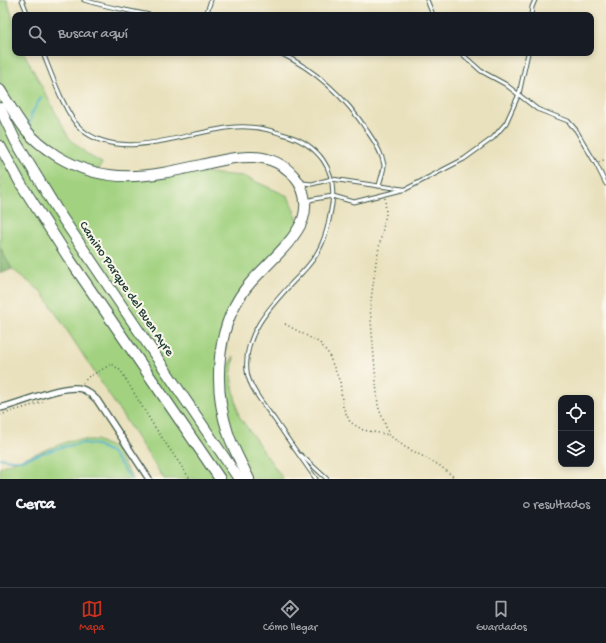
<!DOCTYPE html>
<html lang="es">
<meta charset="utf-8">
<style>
:root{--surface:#171b24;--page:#20242c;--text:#f1f3f6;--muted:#9ea1a6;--line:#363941;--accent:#c8321e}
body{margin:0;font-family:"Gochi Hand",sans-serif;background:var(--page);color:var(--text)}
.controls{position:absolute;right:12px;bottom:12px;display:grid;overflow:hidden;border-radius:8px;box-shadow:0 2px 6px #0003}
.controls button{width:36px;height:36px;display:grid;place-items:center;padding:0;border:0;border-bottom:1px solid var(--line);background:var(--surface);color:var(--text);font:20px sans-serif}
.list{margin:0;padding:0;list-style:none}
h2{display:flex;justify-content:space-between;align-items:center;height:52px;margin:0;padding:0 16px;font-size:17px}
h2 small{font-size:13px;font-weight:400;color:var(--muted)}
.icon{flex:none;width:22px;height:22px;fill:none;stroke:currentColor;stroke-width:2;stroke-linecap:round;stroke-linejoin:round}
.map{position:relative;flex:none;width:606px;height:479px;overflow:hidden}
.search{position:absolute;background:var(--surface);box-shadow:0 2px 6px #0003;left:12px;right:12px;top:12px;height:44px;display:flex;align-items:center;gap:10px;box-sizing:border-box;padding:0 14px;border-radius:8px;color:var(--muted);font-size:15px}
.sheet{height:108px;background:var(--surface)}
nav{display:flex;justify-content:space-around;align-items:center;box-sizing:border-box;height:56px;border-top:1px solid var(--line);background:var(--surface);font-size:11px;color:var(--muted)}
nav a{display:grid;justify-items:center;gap:2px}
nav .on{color:var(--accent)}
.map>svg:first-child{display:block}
.green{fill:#a2d280;stroke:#60885a}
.forest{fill:#81b46e;stroke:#507851}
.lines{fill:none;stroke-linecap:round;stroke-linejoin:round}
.stream{stroke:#45acc5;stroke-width:2}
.service-casing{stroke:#3d5649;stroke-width:5}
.minor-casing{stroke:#3d5649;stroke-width:8}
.motorway-casing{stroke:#3d5649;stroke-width:12}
.path{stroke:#3d5649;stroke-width:1.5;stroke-dasharray:1 3;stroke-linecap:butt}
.service{stroke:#fff;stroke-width:3}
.minor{stroke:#fff;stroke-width:5.5}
.motorway{stroke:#fff;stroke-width:10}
.labels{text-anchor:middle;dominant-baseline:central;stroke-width:4;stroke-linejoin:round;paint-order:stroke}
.street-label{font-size:13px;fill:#1f3d34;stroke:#fbf7ec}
</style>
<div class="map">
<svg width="606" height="479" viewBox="0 0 606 479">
<rect width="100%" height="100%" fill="#fbf7ec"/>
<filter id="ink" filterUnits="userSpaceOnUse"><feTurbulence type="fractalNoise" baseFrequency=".025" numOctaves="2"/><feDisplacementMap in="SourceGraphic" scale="8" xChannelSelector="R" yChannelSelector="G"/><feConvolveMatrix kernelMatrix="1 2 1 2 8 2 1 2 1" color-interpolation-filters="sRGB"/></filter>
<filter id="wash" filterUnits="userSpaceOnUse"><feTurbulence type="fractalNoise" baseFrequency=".012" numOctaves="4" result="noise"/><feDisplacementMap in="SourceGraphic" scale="16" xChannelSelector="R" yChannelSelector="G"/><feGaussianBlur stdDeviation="0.9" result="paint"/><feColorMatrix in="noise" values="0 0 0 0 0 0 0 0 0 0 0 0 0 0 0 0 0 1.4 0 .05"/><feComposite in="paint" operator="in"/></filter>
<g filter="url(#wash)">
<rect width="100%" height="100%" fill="#e9e1bd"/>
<!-- green -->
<g class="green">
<polygon points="0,0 7,0 15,25 15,53 24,53 69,138 88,155 102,163 97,174 184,169 217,174 243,176 288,196 300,225 232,312 220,380 234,356 231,377 239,416 283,479 164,479 42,292 12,269 0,248"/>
<polygon points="72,440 97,440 115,449 133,479 0,479 0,467"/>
</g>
<!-- forest -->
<polygon class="forest" points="0,248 12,269 0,274"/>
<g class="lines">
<!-- stream -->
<g class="stream">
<polyline points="29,124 31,120 31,115 41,97"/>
<polyline points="0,458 11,460 21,460 62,447 83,443 97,445 112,453 131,479"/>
</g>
</g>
</g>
<g filter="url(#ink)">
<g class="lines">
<defs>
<g id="service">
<polyline points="22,0 28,15"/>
<path d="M84 0C105 7 128 10 149 15"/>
<polyline points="427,0 433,15"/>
<polyline points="206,15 211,0"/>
<polyline points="531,15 532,7 535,0"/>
<path d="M43 53C51 73 66 116 81 129 121 164 190 130 236 127 251 126 268 129 282 134 298 138 313 146 323 160 332 173 334 189 332 204 329 222 326 239 316 255 310 265 301 274 293 282 270 307 243 335 247 371 248 386 266 408 275 420 288 440 302 459 316 479"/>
<path d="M280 53C317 71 346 98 368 132 375 142 382 153 384 165 384 171 380 180 379 186L332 179 312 184 303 183"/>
<polyline points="461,53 481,71 505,84 537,109 568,121 576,130 596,164 606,184"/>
<polyline points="379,186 403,189"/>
<polyline points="308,204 310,200 314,199 333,196 354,202 406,189 464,159 493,138 506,123 519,94 528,53"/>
<polyline points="301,455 327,479"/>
</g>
<path id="minor" d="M0 408C20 404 65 383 82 389 88 391 93 396 97 400L149 479"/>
<g id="motorway">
<path d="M0 90C8 103 16 117 26 130 34 140 46 149 57 156 106 186 148 177 201 165 219 161 236 156 254 157 286 158 313 187 303 219 295 241 267 264 251 282 216 321 212 384 228 433 233 449 242 464 249 479"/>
<polyline points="0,108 16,142 59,213 239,479"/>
<polyline points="0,146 21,184 68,257 220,479"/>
</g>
</defs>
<!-- service casing -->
<use href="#service" class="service-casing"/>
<!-- minor casing -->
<use href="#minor" class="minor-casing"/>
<!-- motorway casing -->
<use href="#motorway" class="motorway-casing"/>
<!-- path -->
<g class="path">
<polyline points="599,162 606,159"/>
<polyline points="385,198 386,214 376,262 370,308 378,406 389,435 405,447 439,465 456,479"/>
<polyline points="285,324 320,343 328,353 340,382 343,407 350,422 363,430 389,435"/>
<polyline points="83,383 88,377 112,364 121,371 152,423 190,479"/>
<polyline points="0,415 46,401"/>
</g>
<!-- service -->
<use href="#service" class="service"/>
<!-- minor -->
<use href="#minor" class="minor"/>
<!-- motorway -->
<use href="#motorway" class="motorway"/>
</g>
</g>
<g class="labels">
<!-- street labels -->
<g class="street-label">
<text transform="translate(126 289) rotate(56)">Camino Parque del Buen Ayre</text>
</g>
</g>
</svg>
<div class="controls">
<button><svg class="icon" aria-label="locate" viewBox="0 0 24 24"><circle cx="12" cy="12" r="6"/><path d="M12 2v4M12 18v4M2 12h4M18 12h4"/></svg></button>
<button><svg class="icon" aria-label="layers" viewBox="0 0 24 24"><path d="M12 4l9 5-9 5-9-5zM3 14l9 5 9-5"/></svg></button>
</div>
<div class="search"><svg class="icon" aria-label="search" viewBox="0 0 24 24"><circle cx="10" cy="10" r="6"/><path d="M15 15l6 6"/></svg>Buscar aquí</div>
</div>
<section class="sheet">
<h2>Cerca<small>0 resultados</small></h2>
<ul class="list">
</ul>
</section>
<nav>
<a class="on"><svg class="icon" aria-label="map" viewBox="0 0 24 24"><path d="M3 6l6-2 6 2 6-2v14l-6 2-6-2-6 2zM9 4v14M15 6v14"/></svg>Mapa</a>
<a><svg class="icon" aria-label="directions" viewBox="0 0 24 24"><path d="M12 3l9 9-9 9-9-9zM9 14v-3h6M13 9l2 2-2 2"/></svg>Cómo llegar</a>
<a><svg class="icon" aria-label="saved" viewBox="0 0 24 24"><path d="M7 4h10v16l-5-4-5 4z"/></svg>Guardados</a>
</nav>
